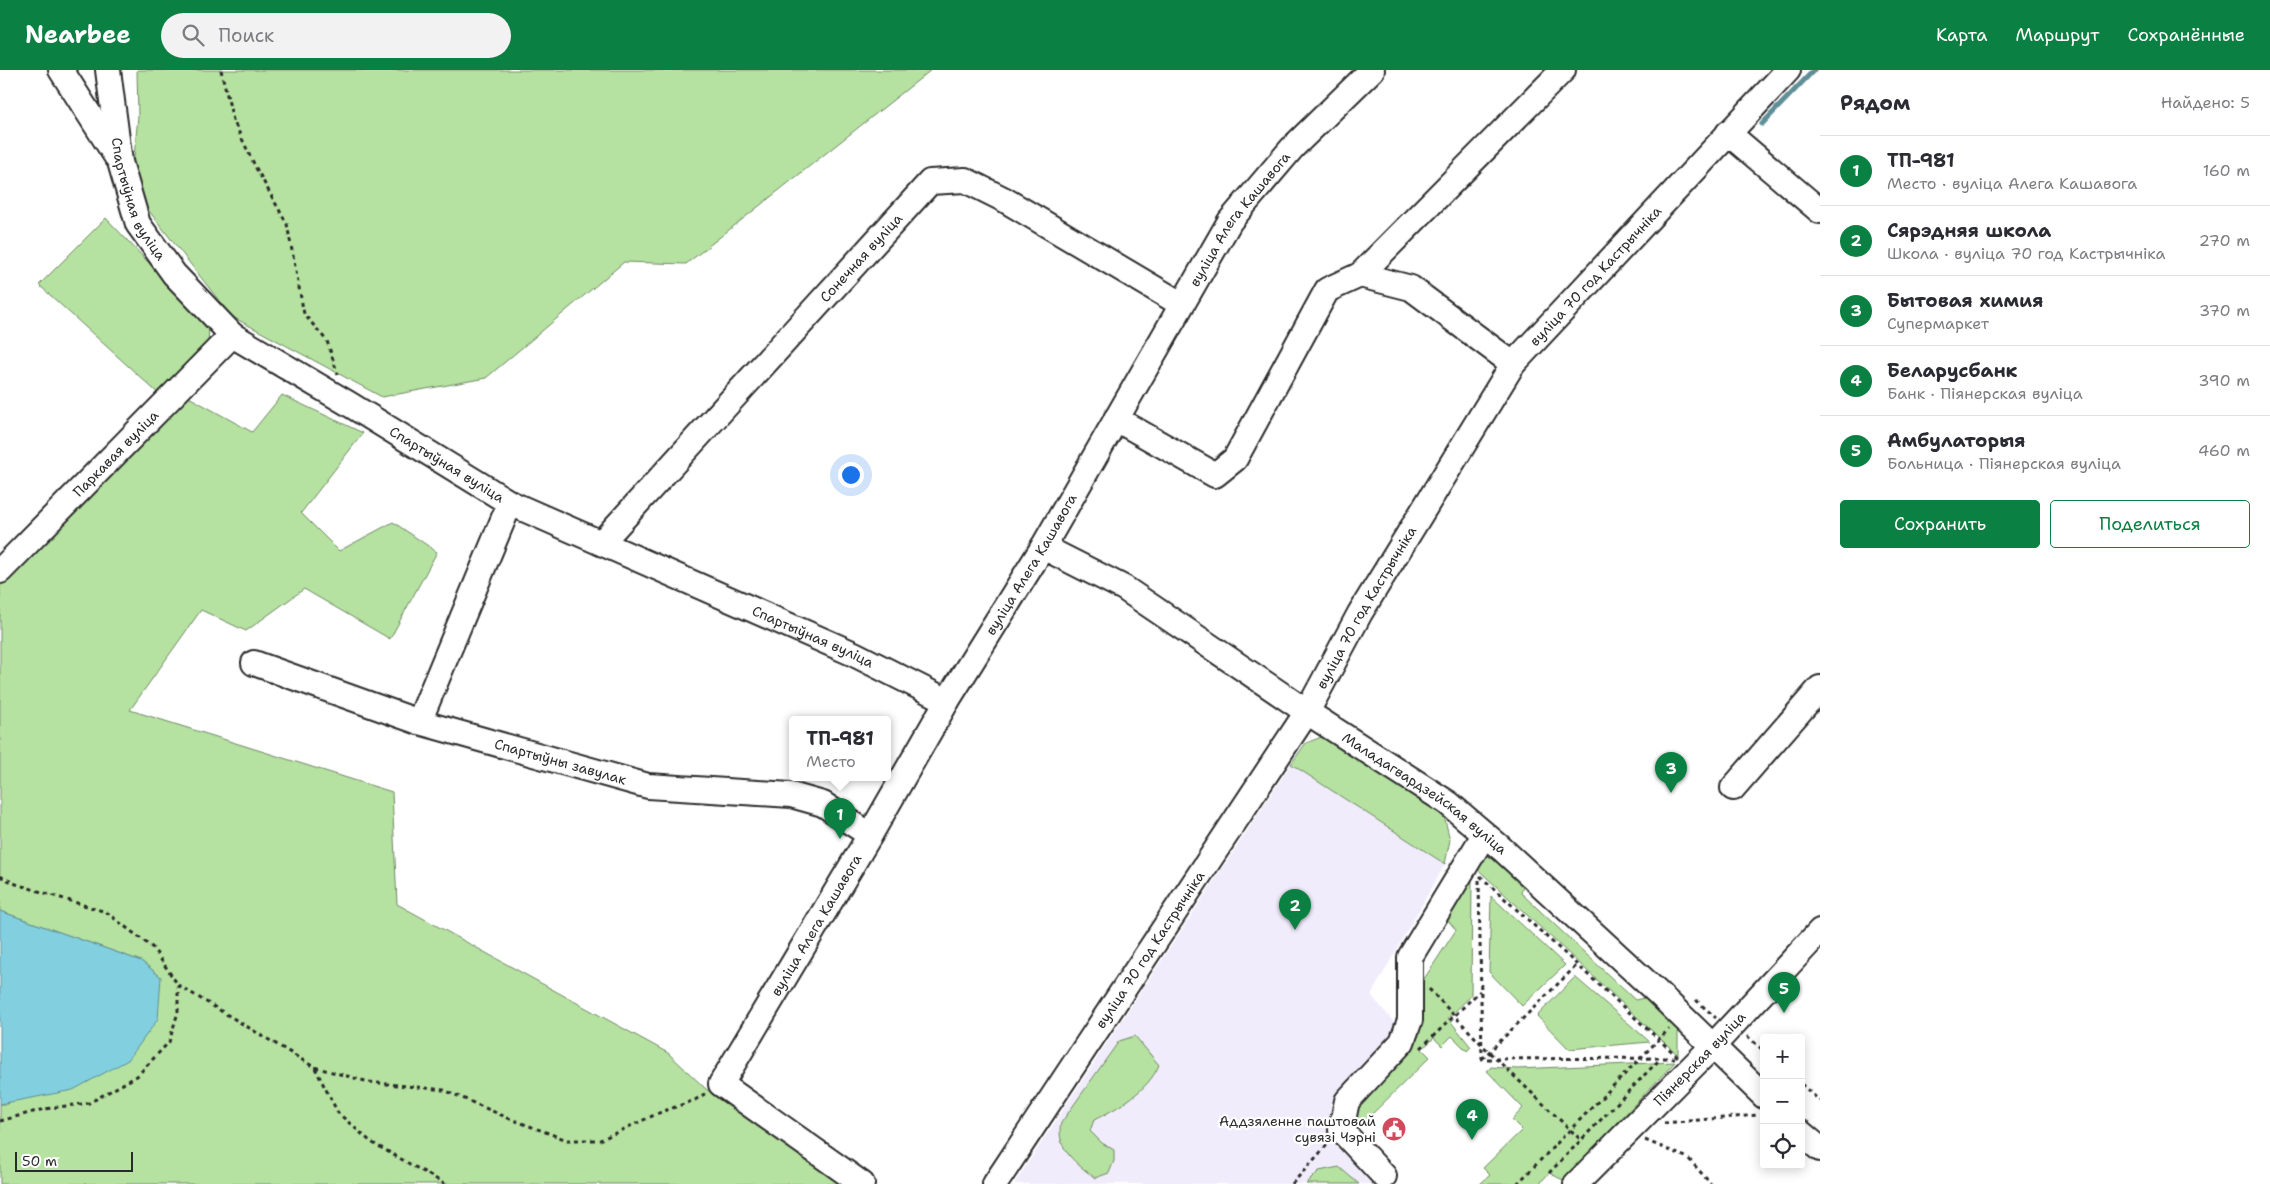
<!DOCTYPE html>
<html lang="ru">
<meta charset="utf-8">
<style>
:root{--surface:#fff;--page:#f2f2f3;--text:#2b2b33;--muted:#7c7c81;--line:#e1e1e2;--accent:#0b8043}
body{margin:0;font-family:"Shantell Sans",sans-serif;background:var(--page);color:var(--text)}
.controls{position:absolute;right:15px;bottom:15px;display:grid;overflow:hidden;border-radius:5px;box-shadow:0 2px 12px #0003}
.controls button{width:45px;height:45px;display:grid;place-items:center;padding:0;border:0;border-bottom:1px solid var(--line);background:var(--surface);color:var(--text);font:25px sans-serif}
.scale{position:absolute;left:15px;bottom:12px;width:118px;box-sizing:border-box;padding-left:5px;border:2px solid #2b2b2b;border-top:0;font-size:14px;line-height:18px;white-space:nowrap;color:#2b2b2b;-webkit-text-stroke:4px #fff;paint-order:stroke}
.you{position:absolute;left:850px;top:404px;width:18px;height:18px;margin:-12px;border:4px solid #fff;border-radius:50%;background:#1a73e8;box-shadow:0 0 0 8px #1a73e833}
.badge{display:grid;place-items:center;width:32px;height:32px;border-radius:50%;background:var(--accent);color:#fff;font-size:16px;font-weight:700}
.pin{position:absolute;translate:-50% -41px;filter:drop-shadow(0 1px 2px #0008)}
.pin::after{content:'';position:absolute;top:26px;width:18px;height:15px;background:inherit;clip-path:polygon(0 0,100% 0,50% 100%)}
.popup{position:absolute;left:789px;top:646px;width:102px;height:65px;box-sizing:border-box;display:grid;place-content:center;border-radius:5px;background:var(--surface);filter:drop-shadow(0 1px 4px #0005);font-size:16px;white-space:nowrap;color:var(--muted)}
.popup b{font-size:19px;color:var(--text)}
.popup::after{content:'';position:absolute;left:50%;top:100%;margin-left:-10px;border:10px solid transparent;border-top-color:var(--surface)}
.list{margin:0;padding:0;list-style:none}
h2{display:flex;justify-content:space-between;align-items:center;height:65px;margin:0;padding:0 20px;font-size:21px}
h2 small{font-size:16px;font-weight:400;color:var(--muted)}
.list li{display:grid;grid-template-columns:32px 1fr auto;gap:15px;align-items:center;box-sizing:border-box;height:70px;padding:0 20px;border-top:1px solid var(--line)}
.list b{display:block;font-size:19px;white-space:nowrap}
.list p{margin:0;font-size:16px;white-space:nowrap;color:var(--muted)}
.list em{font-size:16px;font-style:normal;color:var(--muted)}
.actions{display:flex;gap:10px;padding:15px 20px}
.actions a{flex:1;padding:11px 0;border:1px solid var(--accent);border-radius:5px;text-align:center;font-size:18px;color:var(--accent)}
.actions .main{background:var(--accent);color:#fff}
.icon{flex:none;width:28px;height:28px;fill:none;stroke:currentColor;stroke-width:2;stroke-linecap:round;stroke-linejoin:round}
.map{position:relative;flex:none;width:1820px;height:1114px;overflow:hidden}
header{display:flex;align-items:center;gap:30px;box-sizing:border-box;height:70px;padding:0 25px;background:var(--accent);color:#fff}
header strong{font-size:24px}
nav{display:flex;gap:28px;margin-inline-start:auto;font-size:18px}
.search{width:350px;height:45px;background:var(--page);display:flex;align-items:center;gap:12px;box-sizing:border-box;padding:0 18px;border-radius:28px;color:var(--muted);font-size:19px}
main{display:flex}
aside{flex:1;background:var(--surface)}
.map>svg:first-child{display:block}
.built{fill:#f1ecfb}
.green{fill:#b5e2a0;stroke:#708666}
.water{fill:#82d0df;stroke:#5f8e97}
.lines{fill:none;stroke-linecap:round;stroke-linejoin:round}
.stream{stroke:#5f8e97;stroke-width:5}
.minor-casing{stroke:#2b2b2b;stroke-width:28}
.path{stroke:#2b2b2b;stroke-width:3;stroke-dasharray:4 4;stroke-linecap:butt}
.minor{stroke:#fff;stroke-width:24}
.labels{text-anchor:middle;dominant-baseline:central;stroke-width:4.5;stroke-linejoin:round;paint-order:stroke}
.street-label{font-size:14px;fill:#2b2b2b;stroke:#fff}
.poi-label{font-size:14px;fill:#2b2b2b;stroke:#fff;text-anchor:end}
</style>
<header>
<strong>Nearbee</strong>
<div class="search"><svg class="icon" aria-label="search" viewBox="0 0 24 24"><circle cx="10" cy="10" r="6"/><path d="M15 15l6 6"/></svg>Поиск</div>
<nav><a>Карта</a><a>Маршрут</a><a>Сохранённые</a></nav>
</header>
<main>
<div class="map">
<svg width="1820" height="1114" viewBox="0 0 1820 1114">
<rect width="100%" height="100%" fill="#fff"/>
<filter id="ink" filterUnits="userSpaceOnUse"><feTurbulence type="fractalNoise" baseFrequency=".02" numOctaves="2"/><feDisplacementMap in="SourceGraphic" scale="10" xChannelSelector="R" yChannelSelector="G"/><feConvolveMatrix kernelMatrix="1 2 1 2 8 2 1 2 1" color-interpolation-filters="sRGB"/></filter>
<g filter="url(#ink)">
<!-- built -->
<polygon class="built" points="1291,694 1445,794 1371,925 1398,957 1331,1034 1326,1060 1379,1114 1014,1114"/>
<!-- green -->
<g class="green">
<polygon points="137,0 931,0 686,194 624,192 486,308 382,327 231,246 131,118 138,46"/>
<polygon points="106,148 209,256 208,275 161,326 39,215"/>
<polygon points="282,325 363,363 301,443 339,481 393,452 437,482 390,569 304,519 246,561 201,540 130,640 392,722 397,834 668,983 706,1019 840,1114 0,1114 0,1034 7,1034 161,907 141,891 0,841 0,508 187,326 252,362"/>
<polygon points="1324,666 1444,746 1450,770 1445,794 1291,694 1306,673"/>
<polygon points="1486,786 1499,789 1524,813 1521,823 1635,930 1648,927 1678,959 1678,985 1471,793 1476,788"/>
<polygon points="1465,805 1472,810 1471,926 1448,948 1471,977 1467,981 1452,966 1442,976 1434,968 1422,979 1430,987 1357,1059 1353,1053 1356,1037 1409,980 1412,922 1422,912 1456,860 1441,842"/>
<polygon points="1491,826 1565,895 1522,936 1489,902"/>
<polygon points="1575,907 1650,972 1569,979 1537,946"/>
<path d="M1135 966 1159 995C1148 1021 1118 1038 1094 1050L1090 1061 1102 1073 1114 1080V1091L1109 1103 1095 1108C1077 1094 1055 1079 1061 1053L1119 971Z"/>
<polygon points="1675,992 1563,1110 1549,1103 1539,1114 1480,1114 1490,1105 1483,1098 1522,1060 1512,1050 1523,1038 1487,1001 1491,997 1517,999"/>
<polygon points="1339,1097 1359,1114 1306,1114 1319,1101"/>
</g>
<!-- water -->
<polygon class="water" points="0,841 141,891 161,907 158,949 128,990 73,1020 0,1034"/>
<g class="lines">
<!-- stream -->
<polyline class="stream" points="1762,54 1814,0"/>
<defs>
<g id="minor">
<polyline points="61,0 116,86"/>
<path id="s1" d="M108 0 120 92 138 154 174 204 232 265 349 334 510 433 854 584 947 631"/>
<polyline points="1728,63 1820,141"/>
<polyline points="1360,205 1563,0"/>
<polyline points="1116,349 1215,405 1235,389 1327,220 1360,205 1411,218 1513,294"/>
<path id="s2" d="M601 473 930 112 965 110 1005 130 1181 234"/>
<path id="s3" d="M1043 477 1124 518 1307 642 1448 733 1502 779 1657 922 1764 1026"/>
<path id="s4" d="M0 501 232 265"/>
<path id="s5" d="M254 593 419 652 648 716 791 725 823 734 870 765"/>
<polyline points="419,652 510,433"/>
<polyline points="1733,718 1820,618"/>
<polyline points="1801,1063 1820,1079"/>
<polyline points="1384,1106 1341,1060 1347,1031 1402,972 1410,950 1410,887 1484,765"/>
<path id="s6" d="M862 1114 721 1014 870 765 947 631 1043 477 1230 151 1293 77 1372 0"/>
<path id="s7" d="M995 1114 1307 642 1360 543 1513 294 1788 0"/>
<path id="s8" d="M1576 1114 1712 977 1820 861"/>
</g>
</defs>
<!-- minor casing -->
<use href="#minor" class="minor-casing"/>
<!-- path -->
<g class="path">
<polyline points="221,0 233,50 256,98 287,154 304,244 327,271 338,305"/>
<polyline points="0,806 16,814 106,842 153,878 178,915 314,997 369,1012 444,1020 508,1048 567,1070 600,1070 661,1042 695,1030 706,1023"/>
<polyline points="1480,806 1678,987"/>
<polyline points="1479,810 1482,989 1675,988"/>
<polyline points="1429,919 1489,982 1581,1070"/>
<polyline points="1696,930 1716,948"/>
<polyline points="1747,966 1764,981"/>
<polyline points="1421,978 1480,921"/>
<polyline points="1482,989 1576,896"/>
<polyline points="315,998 338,1043 371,1072 445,1114"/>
<polyline points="1801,1014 1820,1031"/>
<polyline points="0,1051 44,1039 89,1033 137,1006 169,972 178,942 178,915"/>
<polyline points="1664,1053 1758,1045"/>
<polyline points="1645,1070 1688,1088 1711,1114"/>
<polyline points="1549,1103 1660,989"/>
<polyline points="1292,1114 1328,1074"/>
<polyline points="1517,1114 1669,959"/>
</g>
<!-- minor -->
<use href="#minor" class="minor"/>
</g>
</g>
<!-- icons -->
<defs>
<symbol id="civic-disc" viewBox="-11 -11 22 22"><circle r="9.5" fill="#d1495b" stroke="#fff"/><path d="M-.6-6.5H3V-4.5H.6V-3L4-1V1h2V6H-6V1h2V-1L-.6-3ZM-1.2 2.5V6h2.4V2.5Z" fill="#fff"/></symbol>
</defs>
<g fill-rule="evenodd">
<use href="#civic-disc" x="1380" y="1045" width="28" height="28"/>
</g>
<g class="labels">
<!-- street labels -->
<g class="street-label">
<text stroke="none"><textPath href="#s1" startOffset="134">Спартыўная вуліца</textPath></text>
<text stroke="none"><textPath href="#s6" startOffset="1182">вуліца Алега Кашавога</textPath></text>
<text stroke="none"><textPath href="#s2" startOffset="386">Сонечная вуліца</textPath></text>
<text stroke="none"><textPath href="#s7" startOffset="1091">вуліца 70 год Кастрычніка</textPath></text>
<text stroke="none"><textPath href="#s4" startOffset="165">Паркавая вуліца</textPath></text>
<text stroke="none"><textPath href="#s1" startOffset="554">Спартыўная вуліца</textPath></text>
<text stroke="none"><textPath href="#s6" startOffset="778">вуліца Алега Кашавога</textPath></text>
<text stroke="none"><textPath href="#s7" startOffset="686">вуліца 70 год Кастрычніка</textPath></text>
<text stroke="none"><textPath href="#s1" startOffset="959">Спартыўная вуліца</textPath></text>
<text stroke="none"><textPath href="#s5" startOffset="322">Спартыўны завулак</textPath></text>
<text stroke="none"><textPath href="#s3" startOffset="455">Маладагвардзейская вуліца</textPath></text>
<text stroke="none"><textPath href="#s6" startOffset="358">вуліца Алега Кашавога</textPath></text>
<text stroke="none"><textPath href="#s7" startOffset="281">вуліца 70 год Кастрычніка</textPath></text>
<text stroke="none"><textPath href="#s8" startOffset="176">Піянерская вуліца</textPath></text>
</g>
<!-- poi labels -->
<g class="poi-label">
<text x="1376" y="1051">Аддзяленне паштовай<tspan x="1376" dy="16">сувязі Чэрні</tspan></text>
</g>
</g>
</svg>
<div class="controls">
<button>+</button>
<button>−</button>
<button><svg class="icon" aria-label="locate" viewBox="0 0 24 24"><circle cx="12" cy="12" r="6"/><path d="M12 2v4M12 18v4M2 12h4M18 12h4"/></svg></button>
</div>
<div class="scale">50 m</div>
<div class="you"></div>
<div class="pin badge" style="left:840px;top:769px">1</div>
<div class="popup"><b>ТП-981</b>Место</div>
<div class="pin badge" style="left:1295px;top:860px">2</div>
<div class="pin badge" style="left:1671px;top:723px">3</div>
<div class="pin badge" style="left:1472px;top:1070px">4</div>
<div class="pin badge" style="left:1784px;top:943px">5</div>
</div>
<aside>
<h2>Рядом<small>Найдено: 5</small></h2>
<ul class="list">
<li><span class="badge">1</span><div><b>ТП-981</b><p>Место · вуліца Алега Кашавога</p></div><em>160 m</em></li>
<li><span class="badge">2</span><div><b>Сярэдняя школа</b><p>Школа · вуліца 70 год Кастрычніка</p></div><em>270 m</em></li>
<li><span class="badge">3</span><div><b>Бытовая химия</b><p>Супермаркет</p></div><em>370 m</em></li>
<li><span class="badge">4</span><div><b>Беларусбанк</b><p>Банк · Піянерская вуліца</p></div><em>390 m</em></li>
<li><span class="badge">5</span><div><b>Амбулаторыя</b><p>Больница · Піянерская вуліца</p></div><em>460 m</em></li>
</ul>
<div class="actions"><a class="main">Сохранить</a><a>Поделиться</a></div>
</aside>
</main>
